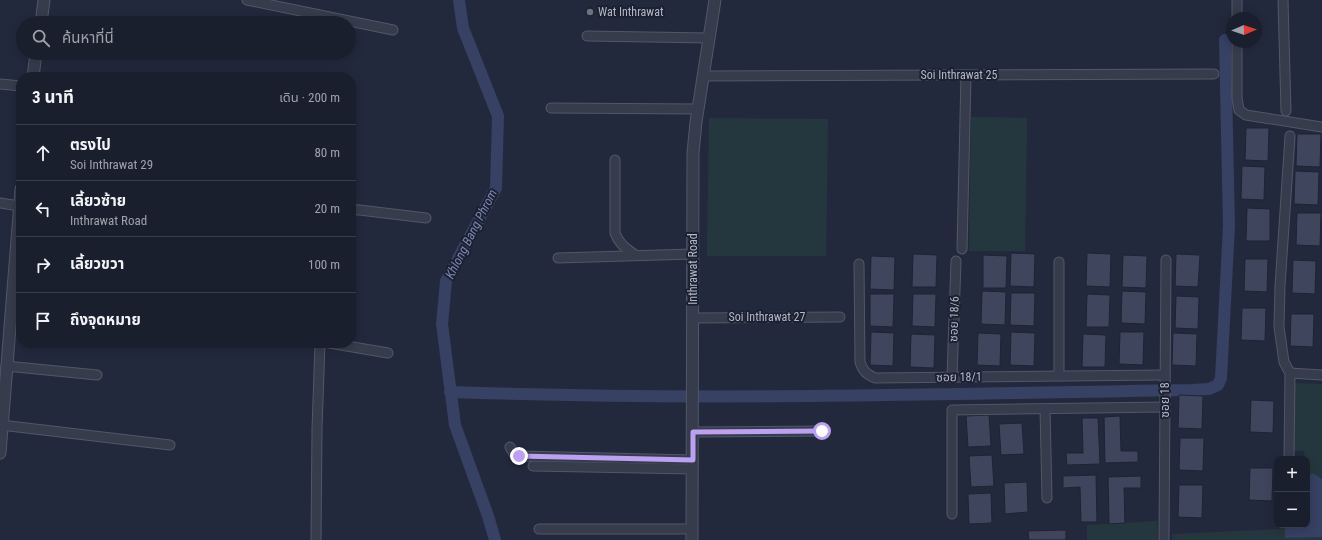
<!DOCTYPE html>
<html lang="th">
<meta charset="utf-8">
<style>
:root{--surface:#1a1f2e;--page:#272c3a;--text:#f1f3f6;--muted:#9fa2aa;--line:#383d4a}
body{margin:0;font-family:"Roboto Condensed","Noto Sans Thai",sans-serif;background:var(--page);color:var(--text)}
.controls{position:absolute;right:12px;bottom:12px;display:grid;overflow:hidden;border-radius:8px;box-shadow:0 2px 10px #0003}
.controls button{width:36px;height:36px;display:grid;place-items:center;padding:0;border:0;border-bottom:1px solid var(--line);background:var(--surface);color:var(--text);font:20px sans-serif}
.compass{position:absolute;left:1226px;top:12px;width:36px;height:36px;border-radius:50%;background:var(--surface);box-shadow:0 2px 10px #0003;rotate:88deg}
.stop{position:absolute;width:12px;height:12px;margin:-9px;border:3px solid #bca0f2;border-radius:50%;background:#fff}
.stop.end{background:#bca0f2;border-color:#fff;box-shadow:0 1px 4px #0008}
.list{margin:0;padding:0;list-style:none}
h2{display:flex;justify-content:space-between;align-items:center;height:52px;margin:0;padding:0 16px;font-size:17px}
h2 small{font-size:13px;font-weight:400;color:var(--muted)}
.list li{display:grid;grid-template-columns:26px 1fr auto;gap:12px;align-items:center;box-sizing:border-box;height:56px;padding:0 16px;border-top:1px solid var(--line)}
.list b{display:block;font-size:15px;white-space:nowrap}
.list p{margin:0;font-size:13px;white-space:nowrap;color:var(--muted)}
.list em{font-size:13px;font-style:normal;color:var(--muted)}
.icon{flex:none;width:22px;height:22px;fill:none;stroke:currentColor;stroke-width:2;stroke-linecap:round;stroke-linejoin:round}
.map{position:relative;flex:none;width:1322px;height:540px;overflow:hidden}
.search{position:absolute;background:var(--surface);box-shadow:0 2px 10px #0003;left:16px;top:16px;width:340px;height:44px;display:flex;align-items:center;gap:10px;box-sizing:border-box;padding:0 14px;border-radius:22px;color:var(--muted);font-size:15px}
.panel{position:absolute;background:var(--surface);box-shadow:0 2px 10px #0003;left:16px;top:72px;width:340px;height:276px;border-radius:16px}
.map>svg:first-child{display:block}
.green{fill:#25373e}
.water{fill:#364164}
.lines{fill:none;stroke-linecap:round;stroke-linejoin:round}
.canal{stroke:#364164;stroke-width:12}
.building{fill:#3f455d;stroke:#1e2334}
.minor-casing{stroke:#525768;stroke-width:11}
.tertiary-casing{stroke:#525768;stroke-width:13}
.minor{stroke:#373c4d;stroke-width:9}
.tertiary{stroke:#373c4d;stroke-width:11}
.route{stroke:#bca0f2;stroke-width:5}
.worship-dot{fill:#6b7280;stroke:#1c2132;stroke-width:1.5}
.labels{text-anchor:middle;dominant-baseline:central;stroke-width:4;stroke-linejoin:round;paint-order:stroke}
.poi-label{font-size:12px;fill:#b3b7c9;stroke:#1c2132;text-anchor:start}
.street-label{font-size:12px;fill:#b3b7c9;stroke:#1c2132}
.water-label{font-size:13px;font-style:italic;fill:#7a87b1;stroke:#1c2132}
</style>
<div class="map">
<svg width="1322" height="540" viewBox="0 0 1322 540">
<rect width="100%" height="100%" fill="#23293d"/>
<!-- green -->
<g class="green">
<polygon points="971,117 1027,118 1025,251 969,251"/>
<polygon points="709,118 828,119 826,256 707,256"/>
<polygon points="1293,383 1322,384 1322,540 1172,540 1172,534 1281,529 1281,525 1307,525 1307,459 1305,459 1304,451 1293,451"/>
<polygon points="1157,521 1158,540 1087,540 1087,525"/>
</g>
<!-- water -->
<polygon class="water" points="1312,473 1322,479 1322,537 1285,538 1285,525 1307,525 1307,478"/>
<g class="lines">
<!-- canal -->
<g class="canal">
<polyline points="459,0 463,28 498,116 496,188 446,281 442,324 455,425 488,516 495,540"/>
<path d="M450 392C697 401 944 394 1191 390L1209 389 1218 385 1221 378 1229 226 1225 40"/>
</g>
</g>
<!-- building -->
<g class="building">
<polygon points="1246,128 1269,128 1268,161 1245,160"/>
<polygon points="1297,134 1321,134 1320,167 1296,166"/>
<polygon points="1242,166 1265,167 1264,200 1241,199"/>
<polygon points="1295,171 1319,172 1318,205 1294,204"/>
<polygon points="1247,208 1270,209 1270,241 1246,241"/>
<polygon points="1297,213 1321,213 1320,246 1296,245"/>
<polygon points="1011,253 1035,254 1034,287 1010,286"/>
<polygon points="1087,253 1111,254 1110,287 1086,286"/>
<polygon points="913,254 937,255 936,287 912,287"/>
<polygon points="1176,254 1200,255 1198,287 1175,286"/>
<polygon points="983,255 1007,256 1006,288 983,288"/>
<polygon points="1123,255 1147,256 1146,288 1122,287"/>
<polygon points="871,256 895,257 894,290 870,289"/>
<polygon points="1245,259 1268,259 1267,292 1244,291"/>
<polygon points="1293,260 1316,261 1315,294 1292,293"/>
<polygon points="982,291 1006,292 1005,325 981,324"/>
<polygon points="1122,291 1146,292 1145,324 1121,323"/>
<polygon points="1011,293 1035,293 1034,326 1010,325"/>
<polygon points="870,294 894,294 893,327 870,326"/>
<polygon points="913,294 936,294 935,327 912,326"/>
<polygon points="1087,294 1110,295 1109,327 1086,327"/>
<polygon points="1176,296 1199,297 1198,329 1175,328"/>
<polygon points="1242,308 1266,308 1265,341 1241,340"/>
<polygon points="1291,314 1314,314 1313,347 1290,346"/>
<polygon points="871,332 894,333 893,366 870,365"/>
<polygon points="1011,332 1035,333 1034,366 1010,365"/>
<polygon points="1120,332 1144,332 1143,365 1119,364"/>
<polygon points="978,333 1001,334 1000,366 977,365"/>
<polygon points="1173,333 1197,334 1196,366 1172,365"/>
<polygon points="911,334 935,335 934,368 910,367"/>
<polygon points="1083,334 1106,335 1105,367 1082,367"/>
<polygon points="1179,395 1203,396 1202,429 1178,428"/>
<polygon points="1251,400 1274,401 1273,433 1250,432"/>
<polygon points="989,415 991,446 968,447 966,416"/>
<polygon points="1120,416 1121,451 1138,451 1138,462 1105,463 1104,417"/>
<polygon points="1082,418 1098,418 1100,464 1067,465 1066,453 1083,453"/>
<polygon points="1022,423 1024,454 1001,455 999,424"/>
<polygon points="1180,438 1204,438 1203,471 1179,470"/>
<polygon points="992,455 994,486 971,487 969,456"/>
<polygon points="1250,468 1273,468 1272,501 1249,500"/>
<polygon points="1096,475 1097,522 1081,522 1080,487 1063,488 1063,476"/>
<polygon points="1141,476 1141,488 1124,488 1125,523 1109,524 1108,477"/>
<polygon points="1027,482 1028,512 1005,514 1004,483"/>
<polygon points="1179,485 1203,485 1202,518 1178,517"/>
<polygon points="991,493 992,523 969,524 968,494"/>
<polygon points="1066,530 1066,540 1029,540 1028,531"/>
</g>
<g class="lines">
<defs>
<g id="minor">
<polyline points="247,0 393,30"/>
<polyline points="1237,0 1237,18"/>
<polyline points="1283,0 1286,111"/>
<polyline points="587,36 709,38"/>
<polyline points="1237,42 1237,98 1239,110 1246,115 1322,127"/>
<polyline points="704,76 1214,74"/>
<polyline points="0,84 21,86"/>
<polyline points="551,108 698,109"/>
<path d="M615 160V233C619 244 626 248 635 255"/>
<polyline points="0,203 19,206"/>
<polyline points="351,209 426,218"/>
<polyline points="962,249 966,75"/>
<polyline points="558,258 693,254"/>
<path d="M859 264 860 362C863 371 866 374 875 378L1165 375"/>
<polyline points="693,318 840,317"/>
<polyline points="329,343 388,353"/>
<polyline points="6,366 97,375"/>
<polyline points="1290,373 1322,375"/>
<polyline points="1059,376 1059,262"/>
<polyline points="952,377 956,261"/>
<polyline points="1045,409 1047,498"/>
<polyline points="1,425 170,445"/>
<polyline points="693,432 822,431"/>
<polyline points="510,447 514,454 519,456 693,460"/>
<polyline points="1289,459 1290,373 1284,362 1279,327 1280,286 1290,136"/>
<polyline points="533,466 693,469"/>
<polyline points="952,514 952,410 1165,407"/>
<polyline points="539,529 692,529"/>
<polyline points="316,540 317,429 320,343"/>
<polyline points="1164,540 1166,260"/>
</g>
<g id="tertiary">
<polyline points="41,23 44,0"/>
<polyline points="33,77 36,53"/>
<polyline points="0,453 21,189"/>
<polyline points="692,540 693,153 696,122 715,0"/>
</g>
</defs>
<!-- minor casing -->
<use href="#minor" class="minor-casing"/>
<!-- tertiary casing -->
<use href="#tertiary" class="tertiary-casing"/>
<!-- minor -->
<use href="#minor" class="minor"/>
<!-- tertiary -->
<use href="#tertiary" class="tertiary"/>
</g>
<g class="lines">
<!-- route -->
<polyline class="route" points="519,456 693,460 693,432 822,431"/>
</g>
<!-- markers -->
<circle class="worship-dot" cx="590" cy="12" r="4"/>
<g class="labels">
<!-- poi labels -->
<g class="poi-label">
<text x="598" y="12">Wat Inthrawat</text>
</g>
<!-- street labels -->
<g class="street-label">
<text x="959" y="75">Soi Inthrawat 25</text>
<text transform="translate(693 269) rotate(-90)">Inthrawat Road</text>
<text x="767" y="317">Soi Inthrawat 27</text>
<text transform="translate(954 319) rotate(-88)">ซอย 18/6</text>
<text transform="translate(959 377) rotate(-1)">ซอย 18/1</text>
<text transform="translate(1165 400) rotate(-90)">ซอย 18</text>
</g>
<!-- water labels -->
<g class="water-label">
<text transform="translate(471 234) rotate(-63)">Khlong Bang Phrom</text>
</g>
</g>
</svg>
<div class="controls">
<button>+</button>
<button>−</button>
</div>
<svg class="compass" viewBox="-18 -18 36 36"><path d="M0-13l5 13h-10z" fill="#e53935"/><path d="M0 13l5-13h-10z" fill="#9fa2aa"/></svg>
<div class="stop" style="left:822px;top:431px"></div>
<div class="stop end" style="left:519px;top:456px"></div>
<div class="search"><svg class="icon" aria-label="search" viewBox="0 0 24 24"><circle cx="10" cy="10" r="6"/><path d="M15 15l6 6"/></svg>ค้นหาที่นี่</div>
<section class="panel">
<h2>3 นาที<small>เดิน · 200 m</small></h2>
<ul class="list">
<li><svg class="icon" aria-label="ahead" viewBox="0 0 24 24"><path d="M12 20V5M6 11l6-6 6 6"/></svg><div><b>ตรงไป</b><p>Soi Inthrawat 29</p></div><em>80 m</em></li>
<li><svg class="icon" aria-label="left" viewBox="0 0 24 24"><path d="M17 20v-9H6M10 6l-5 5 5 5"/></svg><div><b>เลี้ยวซ้าย</b><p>Inthrawat Road</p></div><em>20 m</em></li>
<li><svg class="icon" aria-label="right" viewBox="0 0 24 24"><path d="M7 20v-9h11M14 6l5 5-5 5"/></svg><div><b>เลี้ยวขวา</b></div><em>100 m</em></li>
<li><svg class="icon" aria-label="arrive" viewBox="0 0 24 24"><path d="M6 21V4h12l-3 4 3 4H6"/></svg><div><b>ถึงจุดหมาย</b></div></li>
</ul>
</section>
</div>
